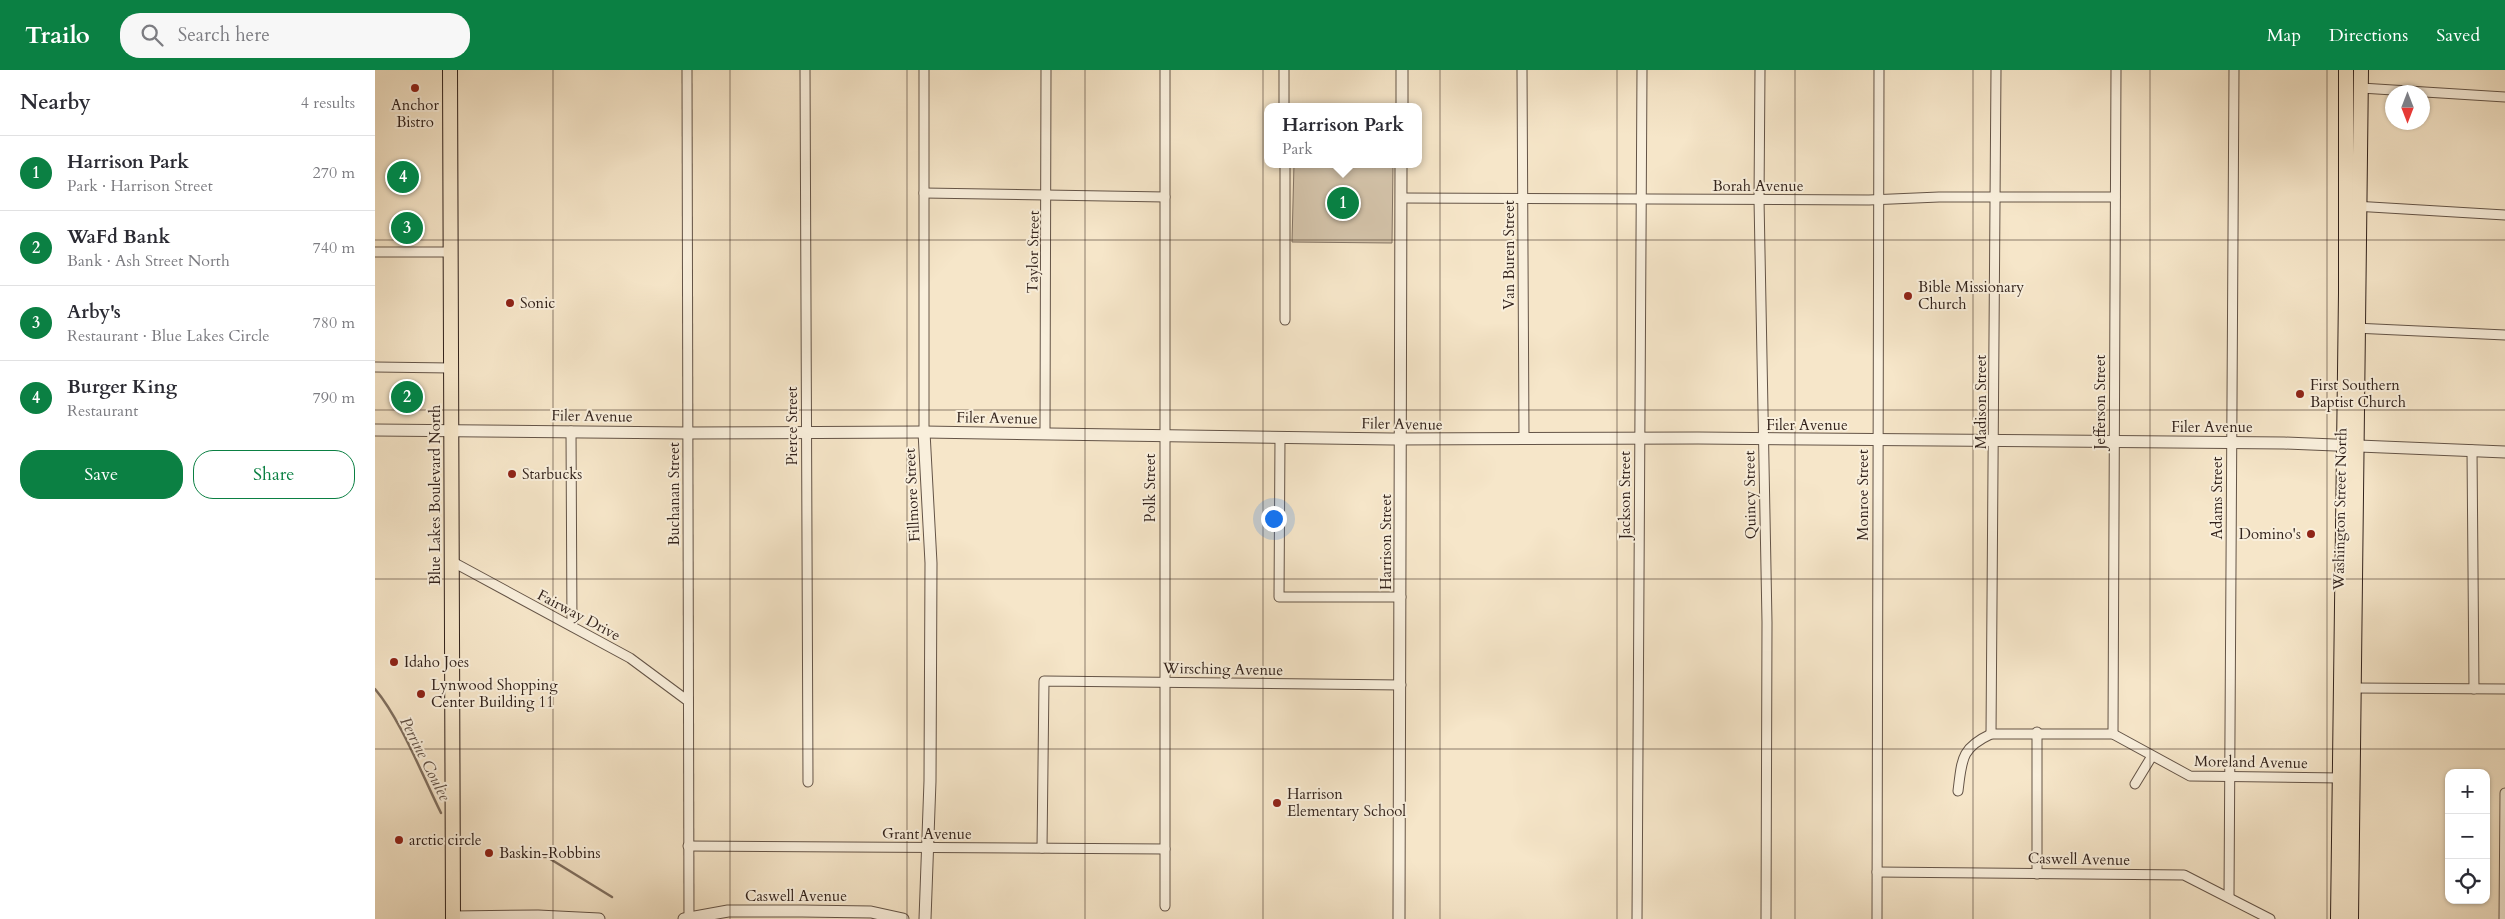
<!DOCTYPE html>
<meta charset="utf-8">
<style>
:root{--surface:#fff;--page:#f7f7f7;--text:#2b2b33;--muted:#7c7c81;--line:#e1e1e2;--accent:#0b8043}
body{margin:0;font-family:Cardo,serif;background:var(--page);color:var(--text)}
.controls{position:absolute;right:15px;bottom:15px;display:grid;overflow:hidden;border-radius:10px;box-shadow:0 1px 4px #0004}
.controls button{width:45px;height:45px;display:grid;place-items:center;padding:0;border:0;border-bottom:1px solid var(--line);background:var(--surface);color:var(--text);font:25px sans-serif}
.compass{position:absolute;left:2010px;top:15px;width:45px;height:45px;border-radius:50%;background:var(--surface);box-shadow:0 1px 4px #0004;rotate:180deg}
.you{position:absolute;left:898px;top:448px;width:18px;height:18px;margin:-12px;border:4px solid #fff;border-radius:50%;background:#1a73e8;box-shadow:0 0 0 8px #1a73e833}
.badge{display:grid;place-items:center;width:32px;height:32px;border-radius:50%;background:var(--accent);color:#fff;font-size:16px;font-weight:700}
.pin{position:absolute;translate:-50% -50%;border:2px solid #fff;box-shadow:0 1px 5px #0006}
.popup{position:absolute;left:889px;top:33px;width:158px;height:65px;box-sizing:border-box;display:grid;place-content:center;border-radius:10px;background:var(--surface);filter:drop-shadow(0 1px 4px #0005);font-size:16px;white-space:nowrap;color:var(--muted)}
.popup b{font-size:19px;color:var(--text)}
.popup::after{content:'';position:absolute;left:50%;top:100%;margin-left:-10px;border:10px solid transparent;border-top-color:var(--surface)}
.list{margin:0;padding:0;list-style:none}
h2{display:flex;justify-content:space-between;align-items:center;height:65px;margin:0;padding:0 20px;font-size:21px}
h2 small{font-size:16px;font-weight:400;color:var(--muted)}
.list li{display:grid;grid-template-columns:32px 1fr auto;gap:15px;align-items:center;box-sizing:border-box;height:75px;padding:0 20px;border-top:1px solid var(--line)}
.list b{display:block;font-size:19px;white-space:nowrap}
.list p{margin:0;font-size:16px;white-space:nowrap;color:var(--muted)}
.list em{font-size:16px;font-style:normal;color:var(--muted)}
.actions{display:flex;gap:10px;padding:15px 20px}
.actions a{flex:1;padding:11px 0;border:1px solid var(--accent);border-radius:20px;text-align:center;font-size:18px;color:var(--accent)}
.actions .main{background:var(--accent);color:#fff}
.icon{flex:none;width:28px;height:28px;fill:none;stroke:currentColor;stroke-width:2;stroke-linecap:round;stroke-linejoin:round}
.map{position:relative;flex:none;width:2130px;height:849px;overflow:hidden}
header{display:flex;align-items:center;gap:30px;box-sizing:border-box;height:70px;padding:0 25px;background:var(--accent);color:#fff}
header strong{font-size:24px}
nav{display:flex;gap:28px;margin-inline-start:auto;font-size:18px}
.search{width:350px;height:45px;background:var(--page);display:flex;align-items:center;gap:12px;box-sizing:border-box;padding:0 18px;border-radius:20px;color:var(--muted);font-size:19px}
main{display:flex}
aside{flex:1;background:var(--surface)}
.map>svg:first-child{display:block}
.green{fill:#d5c5ac;stroke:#847464}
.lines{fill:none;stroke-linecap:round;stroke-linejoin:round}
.stream{stroke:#807060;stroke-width:2.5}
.minor-casing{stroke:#645447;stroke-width:11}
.tertiary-casing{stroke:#645447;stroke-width:13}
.primary-casing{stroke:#33231c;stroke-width:16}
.minor{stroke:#f9efdc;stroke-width:9}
.tertiary{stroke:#f9efdc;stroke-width:11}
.primary{stroke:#f6e6c9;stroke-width:14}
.grid{fill:none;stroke:#33231c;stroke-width:1;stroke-opacity:0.55}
.poi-dot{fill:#8f2418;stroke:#f9efdc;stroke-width:2}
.labels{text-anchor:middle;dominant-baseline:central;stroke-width:4;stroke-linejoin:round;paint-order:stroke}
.poi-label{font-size:15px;fill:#33231c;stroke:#f9efdc;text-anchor:start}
.street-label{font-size:15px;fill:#33231c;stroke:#f9efdc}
.water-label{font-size:16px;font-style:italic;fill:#605044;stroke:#f9efdc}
</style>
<header>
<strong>Trailo</strong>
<div class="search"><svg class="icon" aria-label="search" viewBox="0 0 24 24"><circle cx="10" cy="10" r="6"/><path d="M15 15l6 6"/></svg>Search here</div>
<nav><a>Map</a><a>Directions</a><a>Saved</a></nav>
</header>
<main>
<aside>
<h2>Nearby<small>4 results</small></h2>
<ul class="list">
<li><span class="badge">1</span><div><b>Harrison Park</b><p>Park · Harrison Street</p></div><em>270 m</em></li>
<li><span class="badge">2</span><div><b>WaFd Bank</b><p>Bank · Ash Street North</p></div><em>740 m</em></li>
<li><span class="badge">3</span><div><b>Arby's</b><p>Restaurant · Blue Lakes Circle</p></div><em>780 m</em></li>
<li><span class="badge">4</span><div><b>Burger King</b><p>Restaurant</p></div><em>790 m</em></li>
</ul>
<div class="actions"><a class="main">Save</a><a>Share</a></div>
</aside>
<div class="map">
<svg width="2130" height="849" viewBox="0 0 2130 849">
<rect width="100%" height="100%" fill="#f6e6c9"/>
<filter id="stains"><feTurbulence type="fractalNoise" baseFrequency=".004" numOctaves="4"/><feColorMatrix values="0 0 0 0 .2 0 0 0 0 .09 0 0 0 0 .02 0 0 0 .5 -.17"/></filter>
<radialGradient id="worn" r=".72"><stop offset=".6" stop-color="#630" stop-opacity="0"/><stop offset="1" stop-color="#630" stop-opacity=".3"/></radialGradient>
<!-- green -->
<polygon class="green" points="919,94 1018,94 1017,173 917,172"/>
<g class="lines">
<!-- stream -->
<g class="stream">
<path d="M0 619C25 648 48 707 66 743"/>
<polyline points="134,787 172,787 237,827"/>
</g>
<defs>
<g id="minor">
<polyline points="312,0 314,848"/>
<polyline points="430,0 433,712"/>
<polyline points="909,0 909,37"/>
<polyline points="1147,0 1149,369"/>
<polyline points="1385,0 1384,129 1392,552 1391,849"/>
<polyline points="1986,18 2130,27"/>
<polyline points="910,94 910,250"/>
<polyline points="549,123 790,127"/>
<polyline points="1026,128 1494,130 1564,127 1740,127"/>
<polyline points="1979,136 2130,145"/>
<polyline points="0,182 75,182"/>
<polyline points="1979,258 2130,265"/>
<polyline points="0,297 76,298"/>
<polyline points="196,361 197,556"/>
<polyline points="549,362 549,0"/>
<polyline points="670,364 671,0"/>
<polyline points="905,368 904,527 1026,527"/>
<polyline points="2097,380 2099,619"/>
<polyline points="76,491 255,588 313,631"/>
<polyline points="1979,618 2130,619"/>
<polyline points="1616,664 1621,0"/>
<polyline points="1738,664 1741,0"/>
<polyline points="1760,714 1777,686"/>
<path d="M1583 721C1587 689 1586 678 1616 664H1738L1815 706 1965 708"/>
<polyline points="313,776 790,779"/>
<polyline points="667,778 669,611 1026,615"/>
<polyline points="1502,802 1809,805 1895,849"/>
<polyline points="1662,804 1662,662"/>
<polyline points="1854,827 1859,0"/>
<polyline points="790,836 790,0"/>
<polyline points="1262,849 1267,0"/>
<polyline points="1502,849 1504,0"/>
<polyline points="2129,849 2130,723"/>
</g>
<g id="tertiary">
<polyline points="1027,37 1027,0"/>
<polyline points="0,360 312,363 549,362 1017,369 1323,368 1909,373 2130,382"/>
<polyline points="549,362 556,493 555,711 550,849"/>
<polyline points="78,847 163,846 224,849"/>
<polyline points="309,849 353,841 427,841 496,842 528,849"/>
<polyline points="1024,849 1026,94"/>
</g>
<g id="primary">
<polyline points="75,0 78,849"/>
<polyline points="1963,849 1971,223 1971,0"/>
<polyline points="1976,849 1986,0"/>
</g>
</defs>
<!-- minor casing -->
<use href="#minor" class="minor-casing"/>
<!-- tertiary casing -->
<use href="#tertiary" class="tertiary-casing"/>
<!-- primary casing -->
<use href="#primary" class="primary-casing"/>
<!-- minor -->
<use href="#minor" class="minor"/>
<!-- tertiary -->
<use href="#tertiary" class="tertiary"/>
<!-- primary -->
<use href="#primary" class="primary"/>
</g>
<!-- grid -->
<path class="grid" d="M178 0V849M355 0V849M532 0V849M710 0V849M888 0V849M1065 0V849M1242 0V849M1420 0V849M1598 0V849M1775 0V849M1952 0V849M0 170H2130M0 340H2130M0 509H2130M0 679H2130"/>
<!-- markers -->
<g class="poi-dot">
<circle cx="40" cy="18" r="5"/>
<circle cx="1533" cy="226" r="5"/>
<circle cx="135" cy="233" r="5"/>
<circle cx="1925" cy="324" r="5"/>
<circle cx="137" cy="404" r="5"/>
<circle cx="1936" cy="464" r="5"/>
<circle cx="19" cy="592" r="5"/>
<circle cx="46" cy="624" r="5"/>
<circle cx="902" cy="733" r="5"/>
<circle cx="24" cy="770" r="5"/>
<circle cx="114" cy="783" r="5"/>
</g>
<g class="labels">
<!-- poi labels -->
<g class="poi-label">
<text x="40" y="35" text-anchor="middle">Anchor<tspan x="40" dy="17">Bistro</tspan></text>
<text x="1543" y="217">Bible Missionary<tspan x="1543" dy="17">Church</tspan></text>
<text x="145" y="233">Sonic</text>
<text x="1935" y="315">First Southern<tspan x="1935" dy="17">Baptist Church</tspan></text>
<text x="147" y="404">Starbucks</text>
<text x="1926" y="464" text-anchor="end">Domino's</text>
<text x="29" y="592">Idaho Joes</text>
<text x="56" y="615">Lynwood Shopping<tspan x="56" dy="17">Center Building 11</tspan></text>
<text x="912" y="724">Harrison<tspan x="912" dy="17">Elementary School</tspan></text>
<text x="34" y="770">arctic circle</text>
<text x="124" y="783">Baskin-Robbins</text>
</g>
<!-- street labels -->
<g class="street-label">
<text x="1383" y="116">Borah Avenue</text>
<text transform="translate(658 182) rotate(-89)">Taylor Street</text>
<text transform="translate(1134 185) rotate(-90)">Van Buren Street</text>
<text transform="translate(1606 332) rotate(-90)">Madison Street</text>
<text transform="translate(1725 332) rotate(-90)">Jefferson Street</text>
<text transform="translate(217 346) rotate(1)">Filer Avenue</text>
<text transform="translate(622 348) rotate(1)">Filer Avenue</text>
<text transform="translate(1027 354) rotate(1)">Filer Avenue</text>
<text x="1432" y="355">Filer Avenue</text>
<text transform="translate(417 356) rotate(-90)">Pierce Street</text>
<text x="1837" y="357">Filer Avenue</text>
<text transform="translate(775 418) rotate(-90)">Polk Street</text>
<text transform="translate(299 424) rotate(-90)">Buchanan Street</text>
<text transform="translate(60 425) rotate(-90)">Blue Lakes Boulevard North</text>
<text transform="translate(537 425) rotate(-93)">Fillmore Street</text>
<text transform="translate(1250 425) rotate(-90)">Jackson Street</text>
<text transform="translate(1375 425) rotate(-91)">Quincy Street</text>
<text transform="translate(1488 425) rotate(-90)">Monroe Street</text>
<text transform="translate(1842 428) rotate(-90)">Adams Street</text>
<text transform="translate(1965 439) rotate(-89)">Washington Street North</text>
<text transform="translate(1011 472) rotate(-90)">Harrison Street</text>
<text transform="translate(204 545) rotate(28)">Fairway Drive</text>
<text transform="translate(848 599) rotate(1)">Wirsching Avenue</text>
<text transform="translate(1876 692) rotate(1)">Moreland Avenue</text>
<text x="552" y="764">Grant Avenue</text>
<text transform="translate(1704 789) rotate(1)">Caswell Avenue</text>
<text x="421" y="826">Caswell Avenue</text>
</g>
<!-- water labels -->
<g class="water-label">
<text transform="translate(50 689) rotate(63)">Perrine Coulee</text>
</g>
</g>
<rect width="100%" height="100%" filter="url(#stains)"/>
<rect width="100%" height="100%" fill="url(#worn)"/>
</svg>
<div class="controls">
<button>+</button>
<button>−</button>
<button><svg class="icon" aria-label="locate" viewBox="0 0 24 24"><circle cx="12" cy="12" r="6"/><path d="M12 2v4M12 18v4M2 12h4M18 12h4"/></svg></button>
</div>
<svg class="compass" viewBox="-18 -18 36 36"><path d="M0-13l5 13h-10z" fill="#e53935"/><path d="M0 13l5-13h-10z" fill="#7c7c81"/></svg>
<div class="you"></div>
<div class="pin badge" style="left:968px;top:133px">1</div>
<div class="popup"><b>Harrison Park</b>Park</div>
<div class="pin badge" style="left:32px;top:327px">2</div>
<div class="pin badge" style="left:32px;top:158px">3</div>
<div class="pin badge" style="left:28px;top:107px">4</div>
</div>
</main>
